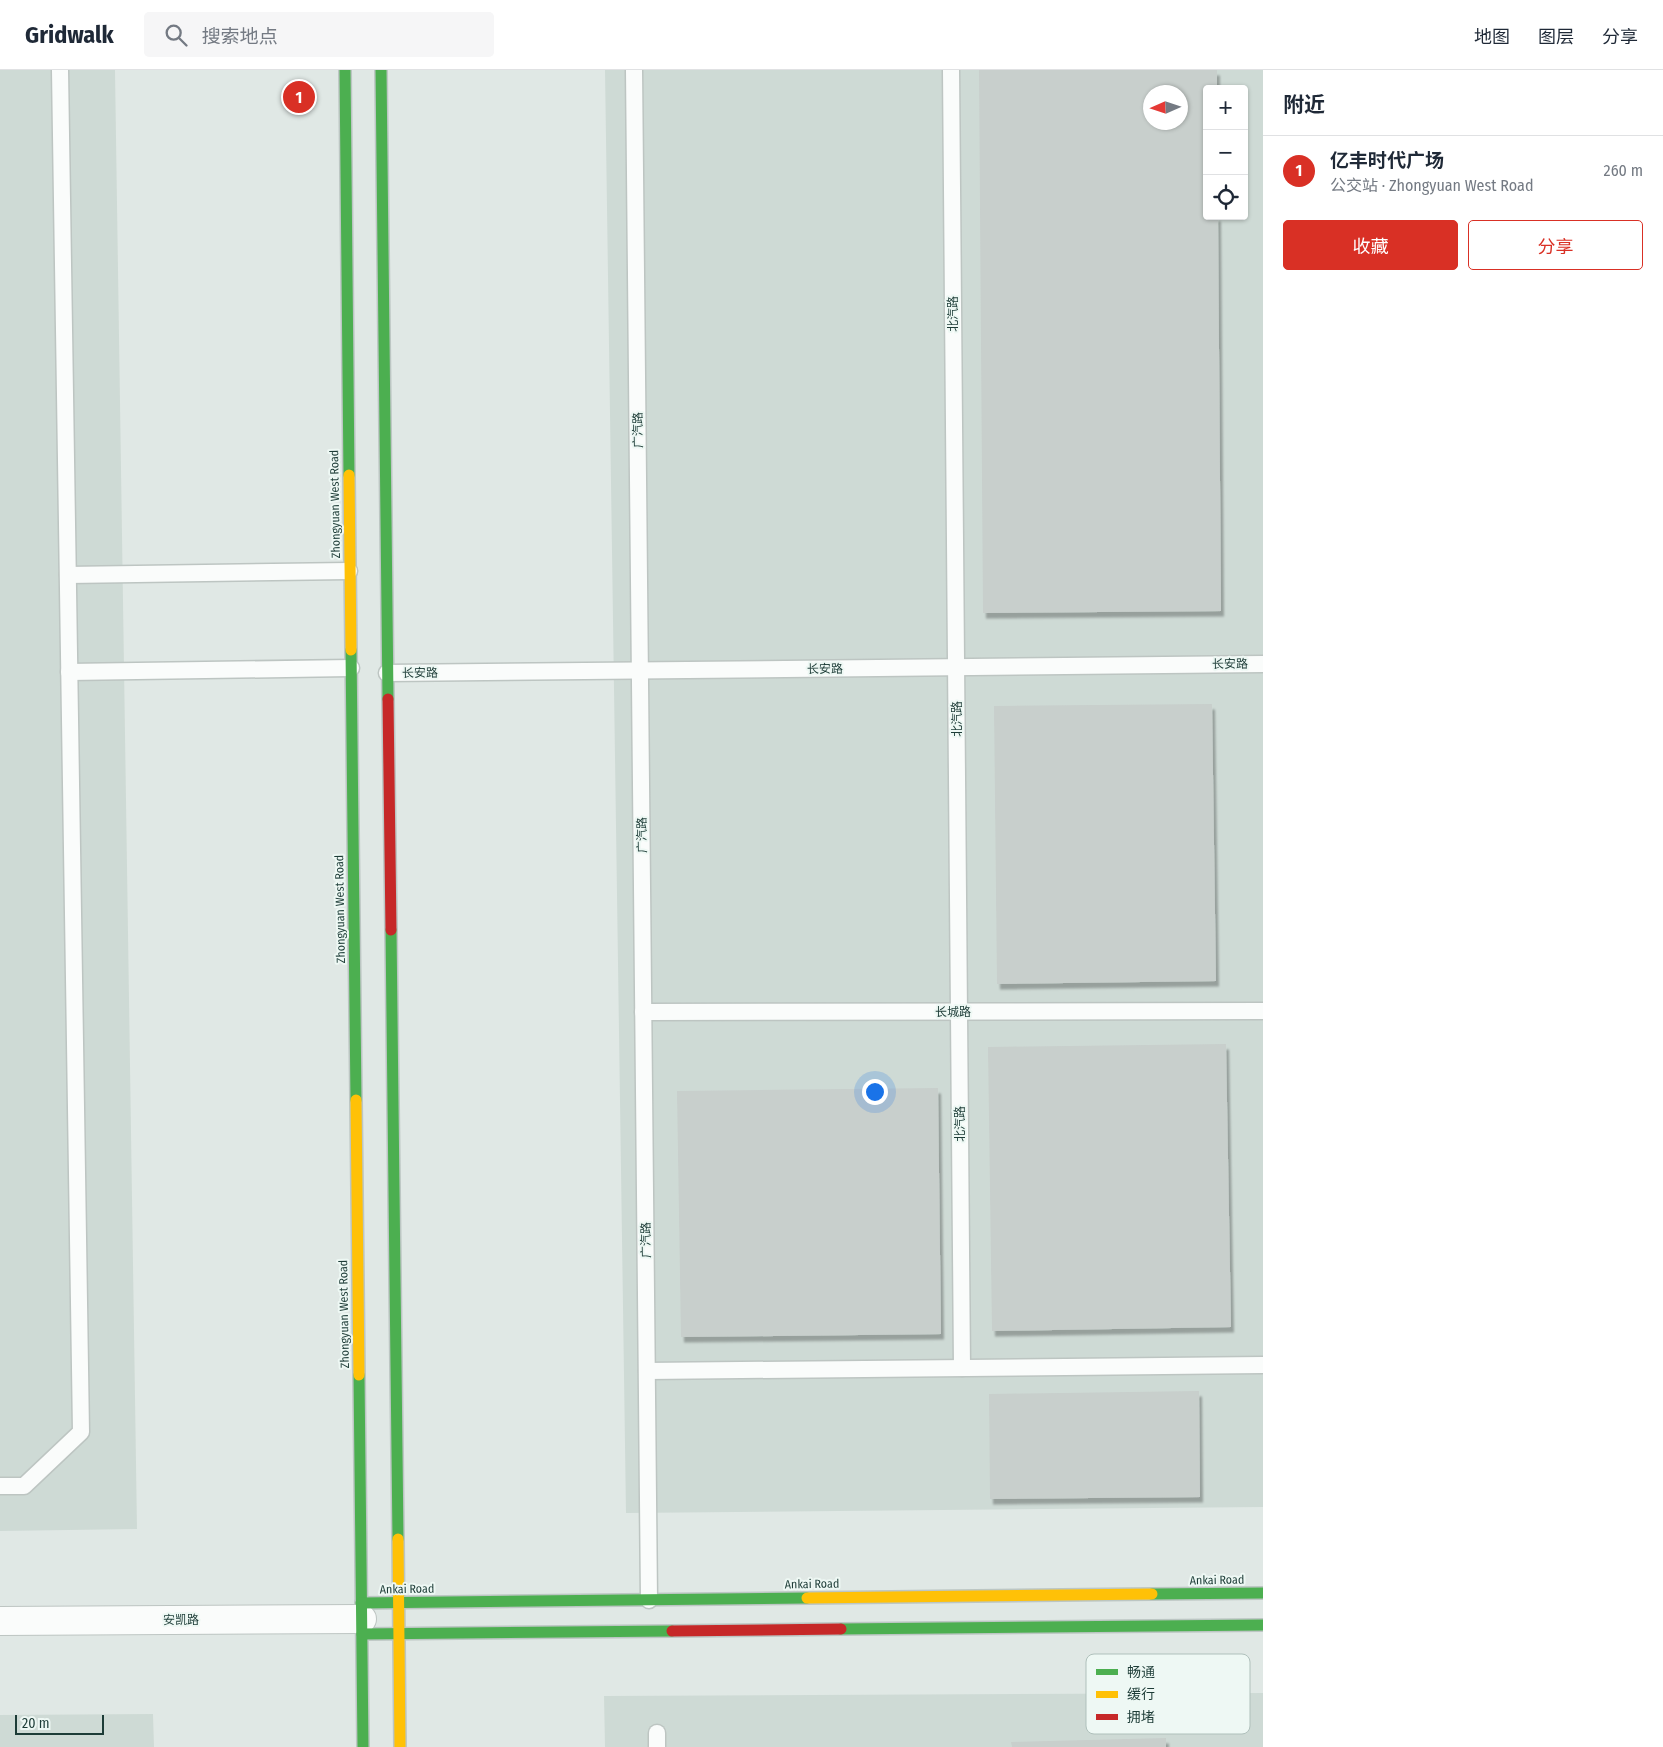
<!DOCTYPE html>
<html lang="zh">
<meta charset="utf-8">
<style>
:root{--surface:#fff;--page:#f6f6f7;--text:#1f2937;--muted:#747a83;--line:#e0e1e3;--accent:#d93025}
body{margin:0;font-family:"Fira Sans Condensed","Noto Sans SC",sans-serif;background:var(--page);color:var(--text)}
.controls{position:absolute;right:15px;top:15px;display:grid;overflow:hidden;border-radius:5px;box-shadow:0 1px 4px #0004}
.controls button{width:45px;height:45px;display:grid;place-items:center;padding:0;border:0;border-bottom:1px solid var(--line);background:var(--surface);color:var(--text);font:25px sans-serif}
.compass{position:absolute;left:1143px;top:15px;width:45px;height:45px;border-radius:50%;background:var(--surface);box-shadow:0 1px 4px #0004;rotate:267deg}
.scale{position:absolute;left:15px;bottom:12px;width:89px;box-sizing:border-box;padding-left:5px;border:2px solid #1d3c37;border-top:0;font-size:14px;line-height:18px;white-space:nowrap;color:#1d3c37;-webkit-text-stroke:4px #eef8f4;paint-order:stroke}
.you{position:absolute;left:874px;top:1021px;width:18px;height:18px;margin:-12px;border:4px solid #fff;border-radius:50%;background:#1a73e8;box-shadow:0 0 0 8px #1a73e833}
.badge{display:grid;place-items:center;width:32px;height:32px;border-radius:50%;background:var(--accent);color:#fff;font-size:16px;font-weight:700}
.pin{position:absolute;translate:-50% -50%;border:2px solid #fff;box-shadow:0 1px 5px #0006}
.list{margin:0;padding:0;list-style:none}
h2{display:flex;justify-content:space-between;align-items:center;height:65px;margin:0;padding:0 20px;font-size:21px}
h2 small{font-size:16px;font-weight:400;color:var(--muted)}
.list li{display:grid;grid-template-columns:32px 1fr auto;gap:15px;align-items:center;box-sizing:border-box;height:70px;padding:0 20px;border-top:1px solid var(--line)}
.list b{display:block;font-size:19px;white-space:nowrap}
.list p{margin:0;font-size:16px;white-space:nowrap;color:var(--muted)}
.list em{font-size:16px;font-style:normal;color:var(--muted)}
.actions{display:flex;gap:10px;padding:15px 20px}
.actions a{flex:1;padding:11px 0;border:1px solid var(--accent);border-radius:5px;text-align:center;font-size:18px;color:var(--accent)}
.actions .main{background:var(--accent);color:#fff}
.icon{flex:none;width:28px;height:28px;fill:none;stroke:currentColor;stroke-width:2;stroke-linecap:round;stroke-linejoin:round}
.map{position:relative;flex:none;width:1263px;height:1677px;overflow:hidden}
header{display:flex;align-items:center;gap:30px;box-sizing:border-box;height:70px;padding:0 25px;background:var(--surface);border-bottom:1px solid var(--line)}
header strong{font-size:24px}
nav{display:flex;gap:28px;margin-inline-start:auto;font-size:18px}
.search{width:350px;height:45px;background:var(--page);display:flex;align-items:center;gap:12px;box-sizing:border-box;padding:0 18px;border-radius:5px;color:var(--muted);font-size:19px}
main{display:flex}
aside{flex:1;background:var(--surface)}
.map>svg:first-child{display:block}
.built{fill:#cedad5;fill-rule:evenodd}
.building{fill:#c8cfcc;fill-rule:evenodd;filter:url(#shadow)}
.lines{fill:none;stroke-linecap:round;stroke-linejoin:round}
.lane-casing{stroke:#bdc5c2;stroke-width:19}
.street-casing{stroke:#bdc5c2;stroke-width:30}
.fast-casing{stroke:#bcc6c3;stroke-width:14}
.slow-casing{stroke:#bcc6c3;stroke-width:14}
.jam-casing{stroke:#bcc6c3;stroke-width:14}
.lane{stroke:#fafcfb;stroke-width:16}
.street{stroke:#fafcfb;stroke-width:28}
.fast{stroke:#4caf50;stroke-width:11}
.slow{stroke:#ffc107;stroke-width:11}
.jam{stroke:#c62828;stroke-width:11}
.labels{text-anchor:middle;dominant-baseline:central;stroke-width:4;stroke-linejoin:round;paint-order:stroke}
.street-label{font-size:12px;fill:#1d3c37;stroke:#eef8f4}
.key{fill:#eef8f4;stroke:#afc0bb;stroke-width:1}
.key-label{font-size:14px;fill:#1d3c37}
</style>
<header>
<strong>Gridwalk</strong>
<div class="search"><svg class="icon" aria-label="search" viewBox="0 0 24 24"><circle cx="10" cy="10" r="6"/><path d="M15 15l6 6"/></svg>搜索地点</div>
<nav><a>地图</a><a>图层</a><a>分享</a></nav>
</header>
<main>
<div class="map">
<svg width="1263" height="1677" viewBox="0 0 1263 1677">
<defs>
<filter id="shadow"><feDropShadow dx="3" dy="5.5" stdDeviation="1" flood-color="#0004"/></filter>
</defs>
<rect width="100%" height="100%" fill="#e0e8e5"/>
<!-- built -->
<g class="built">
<polygon points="0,0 115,0 137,1459 0,1461"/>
<path d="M605 0H1263V1437L626 1443ZM1207 19H1244V146H1207ZM1150 22H1180V52H1150Z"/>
<polygon points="1263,1623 1263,1677 605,1677 604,1626"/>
<polygon points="153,1644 154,1677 0,1677 0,1645"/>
</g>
<!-- building -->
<g class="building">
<path d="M979 0H1217V19H1207V146H1218L1221 541 983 543ZM1150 22H1180V52H1150Z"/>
<polygon points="1212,634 1216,911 997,914 994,636"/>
<polygon points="1226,974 1231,1257 992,1261 988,977"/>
<polygon points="938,1018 941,1264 681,1267 677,1021"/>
<polygon points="1199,1321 1200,1427 990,1429 989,1324"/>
<polygon points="1166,1668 1166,1677 1012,1677 1011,1672"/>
</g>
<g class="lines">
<defs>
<g id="lane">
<polyline points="634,0 649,1530"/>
<polyline points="951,0 962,1298"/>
<polyline points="68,505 349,501"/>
<polyline points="69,602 351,598"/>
<polyline points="387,603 1263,594"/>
<polyline points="643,942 1263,941"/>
<polyline points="647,1301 1263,1295"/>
<polyline points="0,1416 24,1416 81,1362 60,0"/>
<polyline points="657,1663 657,1677"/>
</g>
<polyline id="street" points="0,1551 362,1549"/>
<g id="fast">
<polyline points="345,0 349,405"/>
<polyline points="381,0 388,629"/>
<polyline points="351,580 356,1030"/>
<polyline points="391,860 398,1469"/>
<polyline points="359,1305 363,1677"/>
<polyline points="1152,1524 1263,1523"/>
<polyline points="361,1533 807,1528"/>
<polyline points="841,1559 1263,1555"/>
<polyline points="362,1564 672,1561"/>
</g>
<g id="slow">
<polyline points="349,405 351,580"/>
<polyline points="356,1030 359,1305"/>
<polyline points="398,1469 400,1677"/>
<polyline points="807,1528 1152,1524"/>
</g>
<g id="jam">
<polyline points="388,629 391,860"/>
<polyline points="672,1561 841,1559"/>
</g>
</defs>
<!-- lane casing -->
<use href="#lane" class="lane-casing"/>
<!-- street casing -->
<use href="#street" class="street-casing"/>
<!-- fast casing -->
<use href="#fast" class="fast-casing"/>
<!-- slow casing -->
<use href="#slow" class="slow-casing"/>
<!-- jam casing -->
<use href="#jam" class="jam-casing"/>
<!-- lane -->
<use href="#lane" class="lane"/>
<!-- street -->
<use href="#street" class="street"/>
<!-- fast -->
<use href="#fast" class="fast"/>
<!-- slow -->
<use href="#slow" class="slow"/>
<!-- jam -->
<use href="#jam" class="jam"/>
</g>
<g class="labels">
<!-- street labels -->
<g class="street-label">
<text transform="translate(953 244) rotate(-90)">北汽路</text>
<text transform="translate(638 360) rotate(-91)">广汽路</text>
<text transform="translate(335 434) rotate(-91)">Zhongyuan West Road</text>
<text transform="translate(1230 594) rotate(-1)">长安路</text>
<text transform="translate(825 599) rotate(-1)">长安路</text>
<text transform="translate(420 603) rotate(-1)">长安路</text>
<text transform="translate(957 649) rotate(-90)">北汽路</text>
<text transform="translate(642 765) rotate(-91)">广汽路</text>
<text transform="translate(340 839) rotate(-91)">Zhongyuan West Road</text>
<text x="953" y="942">长城路</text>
<text transform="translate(960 1054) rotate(-90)">北汽路</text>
<text transform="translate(646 1170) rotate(-91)">广汽路</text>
<text transform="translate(344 1244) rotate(-91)">Zhongyuan West Road</text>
<text transform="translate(1217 1510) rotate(-1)">Ankai Road</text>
<text transform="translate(812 1514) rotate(-1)">Ankai Road</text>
<text transform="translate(407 1519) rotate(-1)">Ankai Road</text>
<text x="181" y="1550">安凯路</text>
</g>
</g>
<!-- legend -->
<rect x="1086" y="1584" width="164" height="80" rx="8" class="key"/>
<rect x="1096" y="1599" width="22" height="6" fill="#4caf50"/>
<rect x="1096" y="1621" width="22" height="7" fill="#ffc107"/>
<rect x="1096" y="1644" width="22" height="6" fill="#c62828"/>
<g class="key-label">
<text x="1127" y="1607">畅通</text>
<text x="1127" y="1629">缓行</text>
<text x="1127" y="1652">拥堵</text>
</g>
</svg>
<div class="controls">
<button>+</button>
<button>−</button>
<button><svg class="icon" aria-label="locate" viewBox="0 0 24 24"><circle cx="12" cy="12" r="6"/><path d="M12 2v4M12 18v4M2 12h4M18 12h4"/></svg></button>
</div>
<svg class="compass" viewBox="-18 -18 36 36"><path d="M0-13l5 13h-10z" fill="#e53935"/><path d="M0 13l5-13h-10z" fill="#747a83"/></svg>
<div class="scale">20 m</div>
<div class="you"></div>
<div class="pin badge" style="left:299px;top:27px">1</div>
</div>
<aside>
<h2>附近<small></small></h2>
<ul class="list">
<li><span class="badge">1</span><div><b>亿丰时代广场</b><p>公交站 · Zhongyuan West Road</p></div><em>260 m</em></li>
</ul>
<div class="actions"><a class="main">收藏</a><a>分享</a></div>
</aside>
</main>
